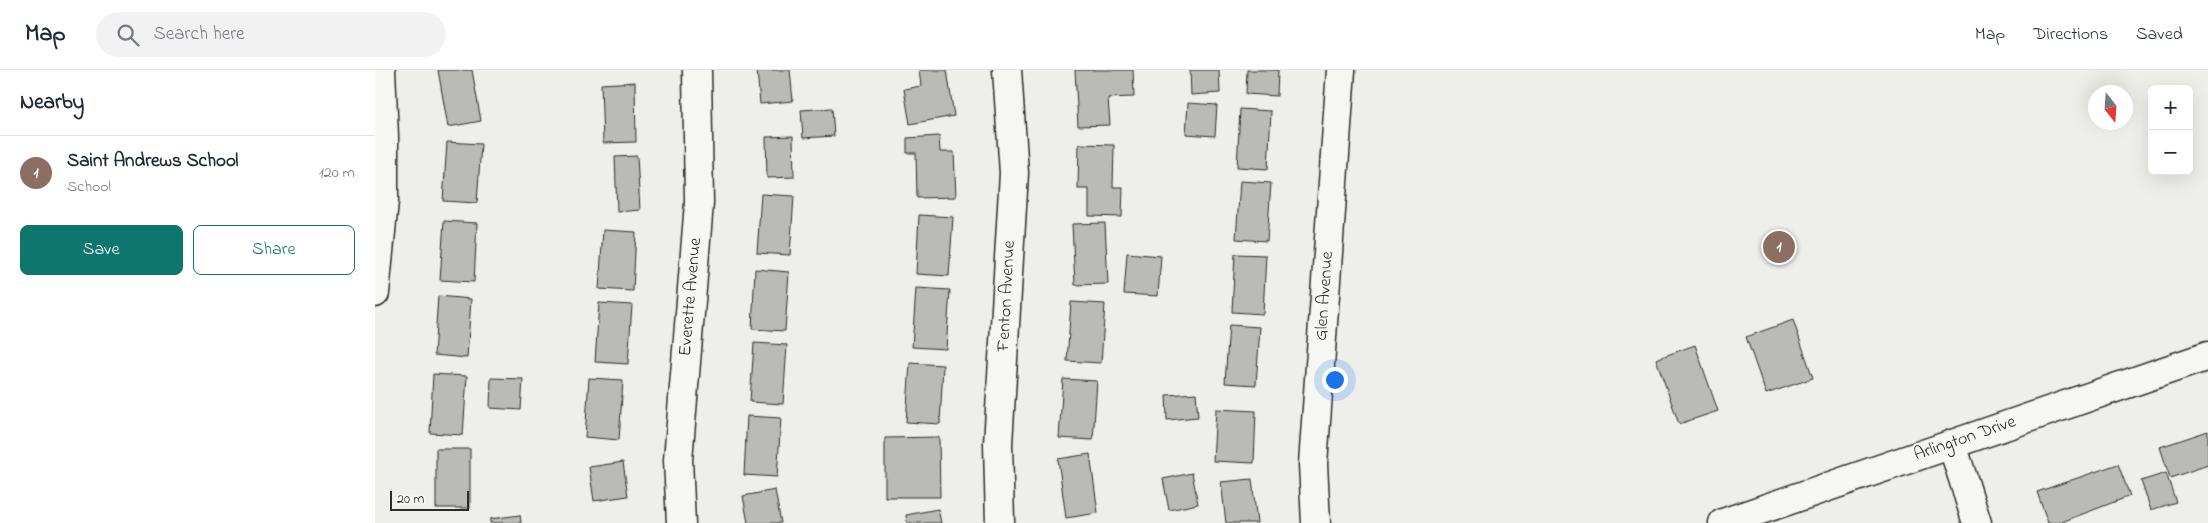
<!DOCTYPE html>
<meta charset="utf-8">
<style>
:root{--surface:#fff;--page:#f2f2f3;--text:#1f2937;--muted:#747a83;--line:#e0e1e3;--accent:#0f766e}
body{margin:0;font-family:"Indie Flower",sans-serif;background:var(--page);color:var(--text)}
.controls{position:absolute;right:15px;top:15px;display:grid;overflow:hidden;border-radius:8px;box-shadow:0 5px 20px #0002}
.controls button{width:45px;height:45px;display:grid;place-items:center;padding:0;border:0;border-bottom:1px solid var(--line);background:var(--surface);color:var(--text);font:25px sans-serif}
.compass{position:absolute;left:1713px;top:15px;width:45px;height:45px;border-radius:50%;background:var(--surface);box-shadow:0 5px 20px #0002;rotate:163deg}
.scale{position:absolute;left:15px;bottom:12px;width:79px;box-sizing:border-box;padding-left:5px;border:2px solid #2b2b2b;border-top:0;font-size:14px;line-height:18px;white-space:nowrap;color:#2b2b2b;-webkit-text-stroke:4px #f6f6f2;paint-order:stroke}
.you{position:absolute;left:959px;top:309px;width:18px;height:18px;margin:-12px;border:4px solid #fff;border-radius:50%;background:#1a73e8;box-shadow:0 0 0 8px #1a73e833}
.badge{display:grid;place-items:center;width:32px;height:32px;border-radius:50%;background:var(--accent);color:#fff;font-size:16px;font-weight:700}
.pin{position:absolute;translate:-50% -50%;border:2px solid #fff;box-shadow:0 1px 5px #0006}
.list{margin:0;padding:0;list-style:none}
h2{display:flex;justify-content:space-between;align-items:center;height:65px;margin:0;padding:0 20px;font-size:21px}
h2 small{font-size:16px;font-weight:400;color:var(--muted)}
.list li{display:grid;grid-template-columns:32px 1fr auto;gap:15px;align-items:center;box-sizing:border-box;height:75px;padding:0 20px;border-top:1px solid var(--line)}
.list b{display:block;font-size:19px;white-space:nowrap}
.list p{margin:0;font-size:16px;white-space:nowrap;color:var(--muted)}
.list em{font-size:16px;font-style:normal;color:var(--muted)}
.actions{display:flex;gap:10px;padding:15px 20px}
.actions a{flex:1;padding:11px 0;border:1px solid var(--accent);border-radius:8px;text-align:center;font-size:18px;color:var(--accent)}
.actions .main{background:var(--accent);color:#fff}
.icon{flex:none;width:28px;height:28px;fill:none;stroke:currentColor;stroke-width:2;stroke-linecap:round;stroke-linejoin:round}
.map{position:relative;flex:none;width:1833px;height:453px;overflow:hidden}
header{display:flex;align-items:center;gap:30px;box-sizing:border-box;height:70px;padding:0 25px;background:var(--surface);border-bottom:1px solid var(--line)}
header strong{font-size:24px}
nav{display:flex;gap:28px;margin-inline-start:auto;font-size:18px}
.search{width:350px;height:45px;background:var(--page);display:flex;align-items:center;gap:12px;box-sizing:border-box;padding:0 18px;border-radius:28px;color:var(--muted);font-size:19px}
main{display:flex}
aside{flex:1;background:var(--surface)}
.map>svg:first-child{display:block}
.building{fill:#babab7;stroke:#2b2b2b}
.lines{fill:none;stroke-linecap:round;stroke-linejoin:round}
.street-casing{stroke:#2b2b2b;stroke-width:31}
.street{stroke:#f6f6f2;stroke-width:28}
.labels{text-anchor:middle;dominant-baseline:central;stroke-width:4;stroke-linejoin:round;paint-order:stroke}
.street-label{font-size:18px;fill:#2b2b2b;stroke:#f6f6f2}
</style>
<header>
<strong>Map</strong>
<div class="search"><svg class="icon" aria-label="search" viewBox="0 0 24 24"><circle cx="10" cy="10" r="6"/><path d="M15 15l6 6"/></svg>Search here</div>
<nav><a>Map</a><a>Directions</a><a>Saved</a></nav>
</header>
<main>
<aside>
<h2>Nearby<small></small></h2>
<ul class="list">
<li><span class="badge" style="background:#8d6e63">1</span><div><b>Saint Andrews School</b><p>School</p></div><em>120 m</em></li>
</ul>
<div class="actions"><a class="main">Save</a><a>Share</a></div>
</aside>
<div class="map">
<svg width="1833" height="453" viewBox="0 0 1833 453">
<rect width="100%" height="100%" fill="#eeeeea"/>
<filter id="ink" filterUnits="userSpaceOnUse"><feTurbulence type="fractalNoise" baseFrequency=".02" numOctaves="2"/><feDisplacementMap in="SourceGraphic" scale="10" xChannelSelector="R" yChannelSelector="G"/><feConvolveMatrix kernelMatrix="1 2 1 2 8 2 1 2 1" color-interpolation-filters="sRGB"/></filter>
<g filter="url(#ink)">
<!-- building -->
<g class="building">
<polygon points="63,0 97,0 106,51 73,57"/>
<polygon points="382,0 415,0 418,31 385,34"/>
<polygon points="544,0 572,0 579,46 535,54 529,19 546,16"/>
<polygon points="700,0 758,0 759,27 733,28 735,55 703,56"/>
<polygon points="815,0 844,0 845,23 816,25"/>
<polygon points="872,0 903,0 902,26 871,24"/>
<polygon points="260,12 261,72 228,73 226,14"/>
<polygon points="813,33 842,35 840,66 811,64"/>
<polygon points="457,38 459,66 428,68 426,40"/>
<polygon points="865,39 896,41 893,99 862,97"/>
<polygon points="418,66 419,107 392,108 391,67"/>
<polygon points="564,66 565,82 579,82 581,127 542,128 541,83 532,83 532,68"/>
<polygon points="72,72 106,74 102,133 68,131"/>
<polygon points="704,74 739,75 738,117 748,117 747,147 714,146 714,119 703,119"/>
<polygon points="262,86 265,140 242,142 240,87"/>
<polygon points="865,111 896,113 892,171 861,169"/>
<polygon points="386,124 419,126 415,185 382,183"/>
<polygon points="544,145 578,147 574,206 541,204"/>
<polygon points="69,151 102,153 99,212 65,210"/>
<polygon points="730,153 733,214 700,215 697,154"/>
<polygon points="228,160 261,162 258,221 224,219"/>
<polygon points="752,183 786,186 783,226 749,224"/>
<polygon points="860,184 891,185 888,244 857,242"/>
<polygon points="380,199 414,202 410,261 377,259"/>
<polygon points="541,218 575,220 571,279 537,277"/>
<polygon points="63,226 96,229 92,288 59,285"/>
<polygon points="696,232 730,234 726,293 692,291"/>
<polygon points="224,233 257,235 253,294 220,292"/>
<polygon points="1418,250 1438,308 1391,324 1371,267"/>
<polygon points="854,255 885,257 881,315 850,313"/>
<polygon points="379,273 412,275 408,334 375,332"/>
<polygon points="1320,275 1343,341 1304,354 1281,289"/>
<polygon points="535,293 568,295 565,354 531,352"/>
<polygon points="58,304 92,306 88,365 55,363"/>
<polygon points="116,308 148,309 146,340 115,338"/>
<polygon points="214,308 248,310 244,370 210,367"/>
<polygon points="688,309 722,311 718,370 684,368"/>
<polygon points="821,323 823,347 792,350 791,325"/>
<polygon points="841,339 881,341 879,393 838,391"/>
<polygon points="372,346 406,348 402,407 369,405"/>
<polygon points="1833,361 1833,395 1795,408 1785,377"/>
<polygon points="564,367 565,427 510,427 510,368"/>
<rect x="61" y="379" width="34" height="59"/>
<polygon points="715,384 723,443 691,448 683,389"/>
<polygon points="248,392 253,426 219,431 214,397"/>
<polygon points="1743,394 1755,426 1684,453 1673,453 1662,422"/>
<polygon points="817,403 823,434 794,440 788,409"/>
<polygon points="1791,403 1801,432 1776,440 1766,411"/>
<polygon points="877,409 882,453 851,453 846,412"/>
<polygon points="400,420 406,453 373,453 368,426"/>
<polygon points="563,439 566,453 532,453 531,445"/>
<polygon points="145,445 146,453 115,453 115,449"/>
</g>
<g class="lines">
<defs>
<g id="street">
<polyline points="0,223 9,131 9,67 6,0"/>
<polyline points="1577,374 1602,453"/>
<polyline points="306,453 303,390 324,133 322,0"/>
<polyline points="625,453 623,374 639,103 632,0"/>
<polyline points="941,453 938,394 966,0"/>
<polyline points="1348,453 1833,286"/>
</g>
</defs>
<!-- street casing -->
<use href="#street" class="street-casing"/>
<!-- street -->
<use href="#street" class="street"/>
</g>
</g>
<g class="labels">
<!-- street labels -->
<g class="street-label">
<text transform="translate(632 226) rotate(-87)">Fenton Avenue</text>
<text transform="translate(950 226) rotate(-86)">Glen Avenue</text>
<text transform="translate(316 227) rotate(-85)">Everette Avenue</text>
<text transform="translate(1590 369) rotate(-19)">Arlington Drive</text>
</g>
</g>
</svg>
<div class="controls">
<button>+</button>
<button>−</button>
</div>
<svg class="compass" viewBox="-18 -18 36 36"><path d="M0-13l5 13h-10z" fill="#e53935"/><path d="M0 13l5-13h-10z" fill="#747a83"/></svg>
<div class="scale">20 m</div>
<div class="you"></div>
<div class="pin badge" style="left:1404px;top:177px;background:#8d6e63">1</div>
</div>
</main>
